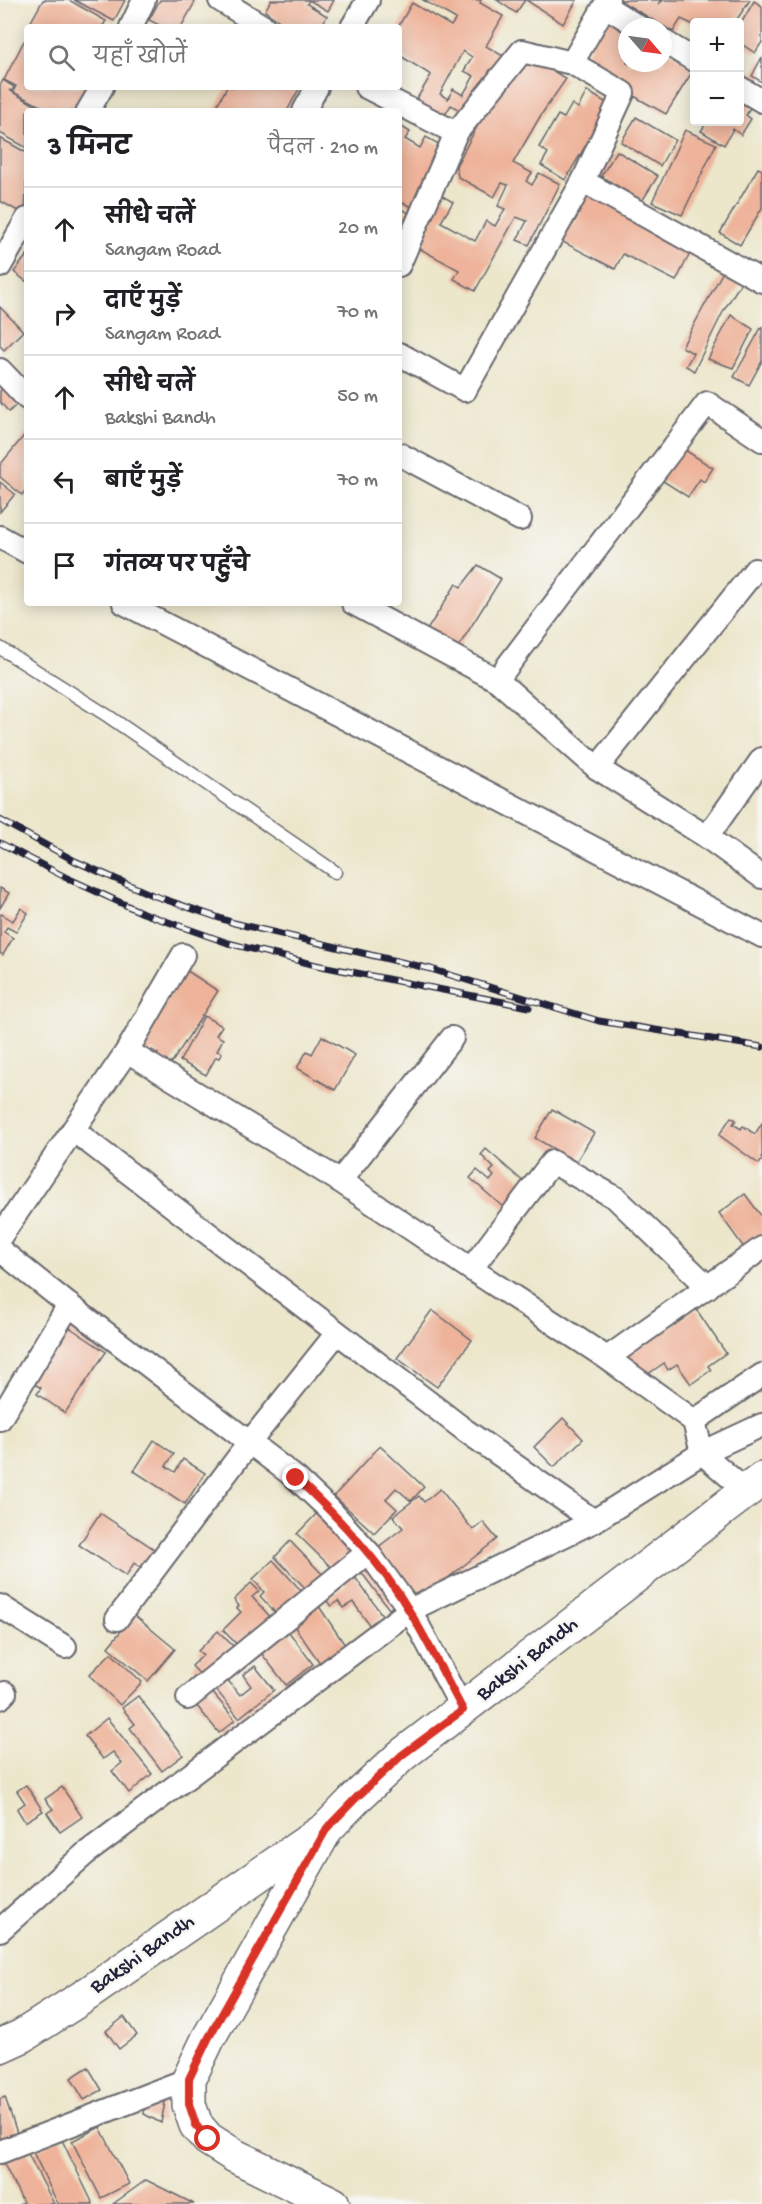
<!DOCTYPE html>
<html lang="hi">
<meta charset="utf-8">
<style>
:root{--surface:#fff;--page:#f6f6f6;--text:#202124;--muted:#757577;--line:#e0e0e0}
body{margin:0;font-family:"Gochi Hand","Playpen Sans Deva",sans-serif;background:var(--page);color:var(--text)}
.controls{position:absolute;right:18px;top:18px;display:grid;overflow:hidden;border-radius:6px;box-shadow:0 3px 15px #0003}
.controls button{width:54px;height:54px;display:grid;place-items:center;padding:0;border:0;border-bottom:2px solid var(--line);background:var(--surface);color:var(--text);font:30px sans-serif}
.compass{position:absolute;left:618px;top:18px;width:54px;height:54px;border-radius:50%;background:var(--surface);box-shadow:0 3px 15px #0003;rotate:118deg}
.stop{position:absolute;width:18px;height:18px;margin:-14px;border:4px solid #d93025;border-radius:50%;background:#fff}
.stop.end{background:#d93025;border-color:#fff;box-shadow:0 2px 6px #0008}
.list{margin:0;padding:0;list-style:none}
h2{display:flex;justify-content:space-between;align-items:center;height:78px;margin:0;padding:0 24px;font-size:26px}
h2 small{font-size:20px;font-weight:400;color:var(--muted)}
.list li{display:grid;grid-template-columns:39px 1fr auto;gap:18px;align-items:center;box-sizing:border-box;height:84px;padding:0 24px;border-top:2px solid var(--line)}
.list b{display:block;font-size:22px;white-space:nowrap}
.list p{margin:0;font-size:20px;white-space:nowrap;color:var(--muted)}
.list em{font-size:20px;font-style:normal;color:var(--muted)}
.icon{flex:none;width:33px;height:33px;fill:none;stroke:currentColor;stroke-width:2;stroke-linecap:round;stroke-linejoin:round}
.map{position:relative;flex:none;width:762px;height:2204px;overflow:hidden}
.search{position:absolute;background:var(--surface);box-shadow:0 3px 15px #0003;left:24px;top:24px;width:378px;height:66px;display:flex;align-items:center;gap:15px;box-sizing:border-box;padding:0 21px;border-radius:6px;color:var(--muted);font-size:22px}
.panel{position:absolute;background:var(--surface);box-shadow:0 3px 15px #0003;left:24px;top:108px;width:378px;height:498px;border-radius:6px}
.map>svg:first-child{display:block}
.building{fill:#eeb39a;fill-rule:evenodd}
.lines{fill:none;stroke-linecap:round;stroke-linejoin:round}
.lane-casing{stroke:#69676d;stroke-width:15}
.street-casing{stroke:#69676d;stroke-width:26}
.secondary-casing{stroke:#69676d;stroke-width:36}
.lane{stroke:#fff;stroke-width:12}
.street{stroke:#fff;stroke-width:22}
.secondary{stroke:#fff;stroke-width:33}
.rail-casing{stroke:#22223b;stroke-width:7}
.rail{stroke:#f6f6f2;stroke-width:4.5;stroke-dasharray:14;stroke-linecap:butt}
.route{stroke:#d93025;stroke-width:8}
.labels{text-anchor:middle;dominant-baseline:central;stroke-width:5;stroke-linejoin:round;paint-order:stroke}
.street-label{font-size:22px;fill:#22223b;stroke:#f6f6f2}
</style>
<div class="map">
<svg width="762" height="2204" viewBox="0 0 762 2204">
<rect width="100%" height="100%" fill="#f6f6f2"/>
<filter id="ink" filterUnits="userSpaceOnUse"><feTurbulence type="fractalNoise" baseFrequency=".0167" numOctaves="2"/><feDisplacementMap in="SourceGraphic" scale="12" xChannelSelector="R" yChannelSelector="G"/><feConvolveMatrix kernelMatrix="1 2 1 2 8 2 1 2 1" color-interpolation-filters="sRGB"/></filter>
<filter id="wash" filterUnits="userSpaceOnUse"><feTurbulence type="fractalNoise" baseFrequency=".008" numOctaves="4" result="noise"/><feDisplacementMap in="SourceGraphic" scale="24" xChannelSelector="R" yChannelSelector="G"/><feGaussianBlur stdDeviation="1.35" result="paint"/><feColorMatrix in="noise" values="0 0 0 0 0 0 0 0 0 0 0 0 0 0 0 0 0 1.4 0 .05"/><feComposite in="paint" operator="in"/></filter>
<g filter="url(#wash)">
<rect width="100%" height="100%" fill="#ece6cb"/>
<g id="blocks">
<!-- building -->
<g class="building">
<polygon points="43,0 69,0 106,21 102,27 28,27"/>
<polygon points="74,0 125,0 114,21"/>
<polygon points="160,0 196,0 181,27 163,27 149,20"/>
<polygon points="271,0 334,0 328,11 309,0 307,4 327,16 321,27 288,27 265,11"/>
<path d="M423 0H481L480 3 503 16 486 46 503 56 494 72 490 70 466 114 451 105 443 118 415 102 431 75 399 55 398 27 412 3 451 26 456 19ZM463 51 472 57 464 71 474 76 463 95 453 89 448 99 440 94Z"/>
<polygon points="497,0 525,0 516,13"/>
<polygon points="526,0 577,0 563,24"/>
<polygon points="619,0 661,0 658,4 664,0 750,0 735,22 694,22 694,25 681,19 673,32"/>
<polygon points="754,1 762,6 762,42 755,53 740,43 740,25"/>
<polygon points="607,13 627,27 627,63 663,63 663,47 694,69 666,114 639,99 583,62"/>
<polygon points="24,41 27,43 27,87 94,87 81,111 50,111 13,92 16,86 4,80"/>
<polygon points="524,52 566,79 541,115 513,163 532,173 526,181 532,185 539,173 560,184 529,245 517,240 527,221 516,217 475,291 454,279 459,270 411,244 439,194 453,202 441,222 475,241 486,221 495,226 505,209 498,206 508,185 502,183 494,197 458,177 456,166 487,108"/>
<polygon points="762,57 762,82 752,76"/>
<polygon points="3,80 14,87 12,91 9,90 45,111 27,111 27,148 0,133 0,86"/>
<polygon points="227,87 300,87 287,111 214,111"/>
<polygon points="587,91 610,105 565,180 541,165 548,153 539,147 558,115 564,118 572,104 578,108"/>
<polygon points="740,95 753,103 746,115 751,119 741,135 733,129 724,145 701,131 707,122 740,122"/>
<polygon points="636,117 675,140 660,166 621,142"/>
<polygon points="399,125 410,132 405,139 420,148 426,137 444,147 416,209 399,201"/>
<polygon points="685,130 716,144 682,215 652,202"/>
<polygon points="0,138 27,153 25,215 0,201"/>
<polygon points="617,151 658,176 642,201 601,176"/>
<polygon points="758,168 762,170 762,208 740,245 720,233"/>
<polygon points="582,190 692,249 676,281 623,254 615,269 557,239 566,221 573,224 582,208 575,204"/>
<polygon points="399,208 409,213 404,224 399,221"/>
<polygon points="27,255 27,282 14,272"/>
<polygon points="726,266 745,276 724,310 694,371 686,366 693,353 682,347"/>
<polygon points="0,307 23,331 4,350 0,346"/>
<polygon points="731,315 753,329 733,368 708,359"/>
<polygon points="762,326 762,361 749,385 734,377"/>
<polygon points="11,380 26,395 9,412 0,402 0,391"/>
<polygon points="27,432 27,488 22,495 0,477 0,465"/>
<polygon points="682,448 713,468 704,482 700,479 688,497 660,479"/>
<polygon points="0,482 15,494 0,512"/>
<polygon points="478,565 501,579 457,649 427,630 456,584 461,587"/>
<polygon points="0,888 9,893 0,908"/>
<polygon points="21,908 28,913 16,932 7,927 4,932 13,938 3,955 0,953 0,915 1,914 13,921"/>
<polygon points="186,970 218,991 169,1067 155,1058 158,1054 152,1050 147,1056 135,1048"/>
<polygon points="204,1016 222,1026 216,1035 223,1039 217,1051 222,1053 219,1058 216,1057 206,1075 180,1061"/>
<polygon points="322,1036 355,1055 335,1090 297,1068 307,1051 312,1054"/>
<polygon points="552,1109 594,1133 576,1162 535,1138"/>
<polygon points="731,1117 736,1120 733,1124 741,1129 743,1126 755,1134 762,1123 762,1160 759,1164 719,1135"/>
<polygon points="486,1149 526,1184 504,1208 470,1178 477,1170 490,1181 494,1176 490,1172 494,1168 481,1155"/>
<polygon points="745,1194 762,1217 762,1241 747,1252 719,1213"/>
<polygon points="696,1309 726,1353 708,1366 711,1370 691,1384 677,1364 668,1370 664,1363 641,1379 626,1357"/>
<polygon points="432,1310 472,1340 437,1387 397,1358"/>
<polygon points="66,1325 106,1352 65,1413 37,1394 41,1388 28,1380"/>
<polygon points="563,1418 583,1439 554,1467 534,1447"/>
<polygon points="154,1440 174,1454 166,1466 175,1472 183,1459 205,1473 185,1504 134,1471"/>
<polygon points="380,1446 424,1487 411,1501 396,1488 386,1499 397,1509 374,1533 334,1496"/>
<polygon points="440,1489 473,1530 483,1522 497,1539 414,1605 372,1552 403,1528 393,1516 419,1496 424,1502"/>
<polygon points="322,1508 362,1547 337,1573 297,1534"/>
<polygon points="100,1513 157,1551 145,1570 134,1563 126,1576 79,1545"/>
<polygon points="290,1541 327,1579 311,1594 275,1557"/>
<polygon points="370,1559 401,1600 389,1609 358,1568"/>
<polygon points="273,1560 307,1597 282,1620 260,1596 264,1592 253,1579"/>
<polygon points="352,1573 383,1616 370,1626 353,1602 343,1608 338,1601 331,1606 326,1600 346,1586 341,1580"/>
<polygon points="251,1583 259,1591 252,1597 275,1622 244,1652 223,1630 241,1612 237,1608 239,1606 234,1600"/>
<polygon points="316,1602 345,1645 320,1663 290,1620"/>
<polygon points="134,1615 175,1649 148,1681 108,1647"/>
<polygon points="286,1628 313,1664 286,1685 258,1649"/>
<polygon points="218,1631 237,1650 206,1681 192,1666 203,1655 198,1651"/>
<polygon points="111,1653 142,1682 120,1705 89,1675"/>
<polygon points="255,1666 274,1690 239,1718 213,1686 225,1677 240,1695 251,1686 243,1675"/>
<polygon points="208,1687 235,1720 219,1733 192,1700"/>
<polygon points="138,1696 183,1755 162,1771 130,1728 135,1724 122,1708"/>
<polygon points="107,1718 152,1774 129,1793 112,1771 122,1763 113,1752 103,1759 85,1736"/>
<polygon points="26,1785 43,1811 25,1822 17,1809 25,1803 17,1791"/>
<polygon points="62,1787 82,1817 60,1832 47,1813 53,1809 45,1799"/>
<polygon points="124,2017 137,2035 119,2049 106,2031"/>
<polygon points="88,2067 102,2090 84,2100 71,2078"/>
<polygon points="5,2097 19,2139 3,2144 0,2136 0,2099"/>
<polygon points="166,2097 161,2123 144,2114 144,2100"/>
<polygon points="100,2127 129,2184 101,2198 72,2141"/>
<polygon points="61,2138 93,2204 58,2204 33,2152"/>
<polygon points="25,2148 54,2204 20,2204 23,2202 2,2160"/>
<polygon points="146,2180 194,2204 113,2204"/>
</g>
</g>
</g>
<g filter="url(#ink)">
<use href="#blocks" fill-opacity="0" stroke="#69676d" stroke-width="1.5"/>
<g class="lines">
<defs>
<polyline id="lane" points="0,648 108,716 335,872"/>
<g id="street">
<polyline points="220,0 264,27"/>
<polyline points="605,6 639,27"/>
<polyline points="131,27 144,0"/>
<polyline points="352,27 368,0"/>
<polyline points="663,41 694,60"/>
<polyline points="572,63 608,0"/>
<polyline points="366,87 456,133"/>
<polyline points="740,88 762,101"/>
<polyline points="88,111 102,87"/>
<polyline points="304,111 317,87"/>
<polyline points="583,181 762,281"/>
<polyline points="399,265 456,133 522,51 572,63 623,93 583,181 465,390 399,354"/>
<polyline points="0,266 27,219"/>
<polyline points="0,370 27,398"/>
<polyline points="399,454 520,519"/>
<polyline points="0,537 27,552"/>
<polyline points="124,603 762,936"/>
<polyline points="353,603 497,680 597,768 707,837 762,877"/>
<polyline points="497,680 707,403 762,440"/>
<polyline points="597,768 755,570"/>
<polyline points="707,837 762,759"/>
<polyline points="127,1051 340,1181 471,1269 607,1358 694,1421 702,1453 746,1491"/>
<polyline points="73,1130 466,1431 594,1521"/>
<polyline points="340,1181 452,1038"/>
<polyline points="0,1237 127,1051 183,955"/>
<polyline points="0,1250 69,1305 296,1478 332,1512 368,1552 410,1610 463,1710"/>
<polyline points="471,1269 552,1162 616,1198 708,1287"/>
<polyline points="607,1358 762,1248"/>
<polyline points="0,1419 69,1305"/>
<polyline points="694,1421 762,1375"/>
<polyline points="0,1606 65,1647"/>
<polyline points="117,1619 249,1443 337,1333"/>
<polyline points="0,1698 5,1693"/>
<polyline points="188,1698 368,1552"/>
<polyline points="0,1930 85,1854 410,1610 594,1521 702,1453 762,1425"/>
<polyline points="0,2152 189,2079"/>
</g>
<g id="secondary">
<polyline points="324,1833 208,2039 189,2079 189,2105 196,2125 208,2139 235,2156 333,2204"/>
<polyline points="0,2046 22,2036 83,1997 327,1828 357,1797 402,1755 762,1479"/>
</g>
</defs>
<!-- lane casing -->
<use href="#lane" class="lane-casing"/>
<!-- street casing -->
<use href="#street" class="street-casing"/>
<!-- secondary casing -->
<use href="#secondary" class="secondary-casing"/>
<!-- lane -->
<use href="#lane" class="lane"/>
<!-- street -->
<use href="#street" class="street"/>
<!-- secondary -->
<use href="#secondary" class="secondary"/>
<defs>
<g id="rail">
<polyline points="0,820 75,861 152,895 234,923 431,969 599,1021 762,1047"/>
<polyline points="0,843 67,878 143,913 228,943 316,965 529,1007"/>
</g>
</defs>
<!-- rail casing -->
<use href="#rail" class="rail-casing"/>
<!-- rail -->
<use href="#rail" class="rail"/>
</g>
</g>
<g class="lines" filter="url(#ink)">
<!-- route -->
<path class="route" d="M208 2139 196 2125 189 2104V2079L208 2039 327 1828 357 1797 402 1755 463 1710C445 1677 429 1643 410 1612 380 1561 339 1518 296 1478"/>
</g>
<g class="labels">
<!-- street labels -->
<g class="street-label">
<text transform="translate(528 1660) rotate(-38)">Bakshi Bandh</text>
<text transform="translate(143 1955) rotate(-35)">Bakshi Bandh</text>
</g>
</g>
</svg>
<div class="controls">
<button>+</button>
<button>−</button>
</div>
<svg class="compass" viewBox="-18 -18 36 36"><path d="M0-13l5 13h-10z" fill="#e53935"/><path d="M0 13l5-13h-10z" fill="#757577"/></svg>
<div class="stop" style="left:208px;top:2139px"></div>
<div class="stop end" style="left:296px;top:1478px"></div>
<div class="search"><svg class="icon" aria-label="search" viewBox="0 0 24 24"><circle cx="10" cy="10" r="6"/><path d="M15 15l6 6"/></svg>यहाँ खोजें</div>
<section class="panel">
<h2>3 मिनट<small>पैदल · 210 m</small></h2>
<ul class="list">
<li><svg class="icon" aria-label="ahead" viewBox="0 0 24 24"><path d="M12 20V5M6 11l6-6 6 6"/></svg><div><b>सीधे चलें</b><p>Sangam Road</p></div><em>20 m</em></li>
<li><svg class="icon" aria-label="right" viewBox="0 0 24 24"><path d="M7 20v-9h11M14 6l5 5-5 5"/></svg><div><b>दाएँ मुड़ें</b><p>Sangam Road</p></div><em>70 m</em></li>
<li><svg class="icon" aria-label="ahead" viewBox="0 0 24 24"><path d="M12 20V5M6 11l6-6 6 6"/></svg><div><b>सीधे चलें</b><p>Bakshi Bandh</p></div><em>50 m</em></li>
<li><svg class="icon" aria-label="left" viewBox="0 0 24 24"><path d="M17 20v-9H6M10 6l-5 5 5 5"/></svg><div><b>बाएँ मुड़ें</b></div><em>70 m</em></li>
<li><svg class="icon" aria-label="arrive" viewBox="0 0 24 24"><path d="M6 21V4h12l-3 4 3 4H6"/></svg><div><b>गंतव्य पर पहुँचे</b></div></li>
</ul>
</section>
</div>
